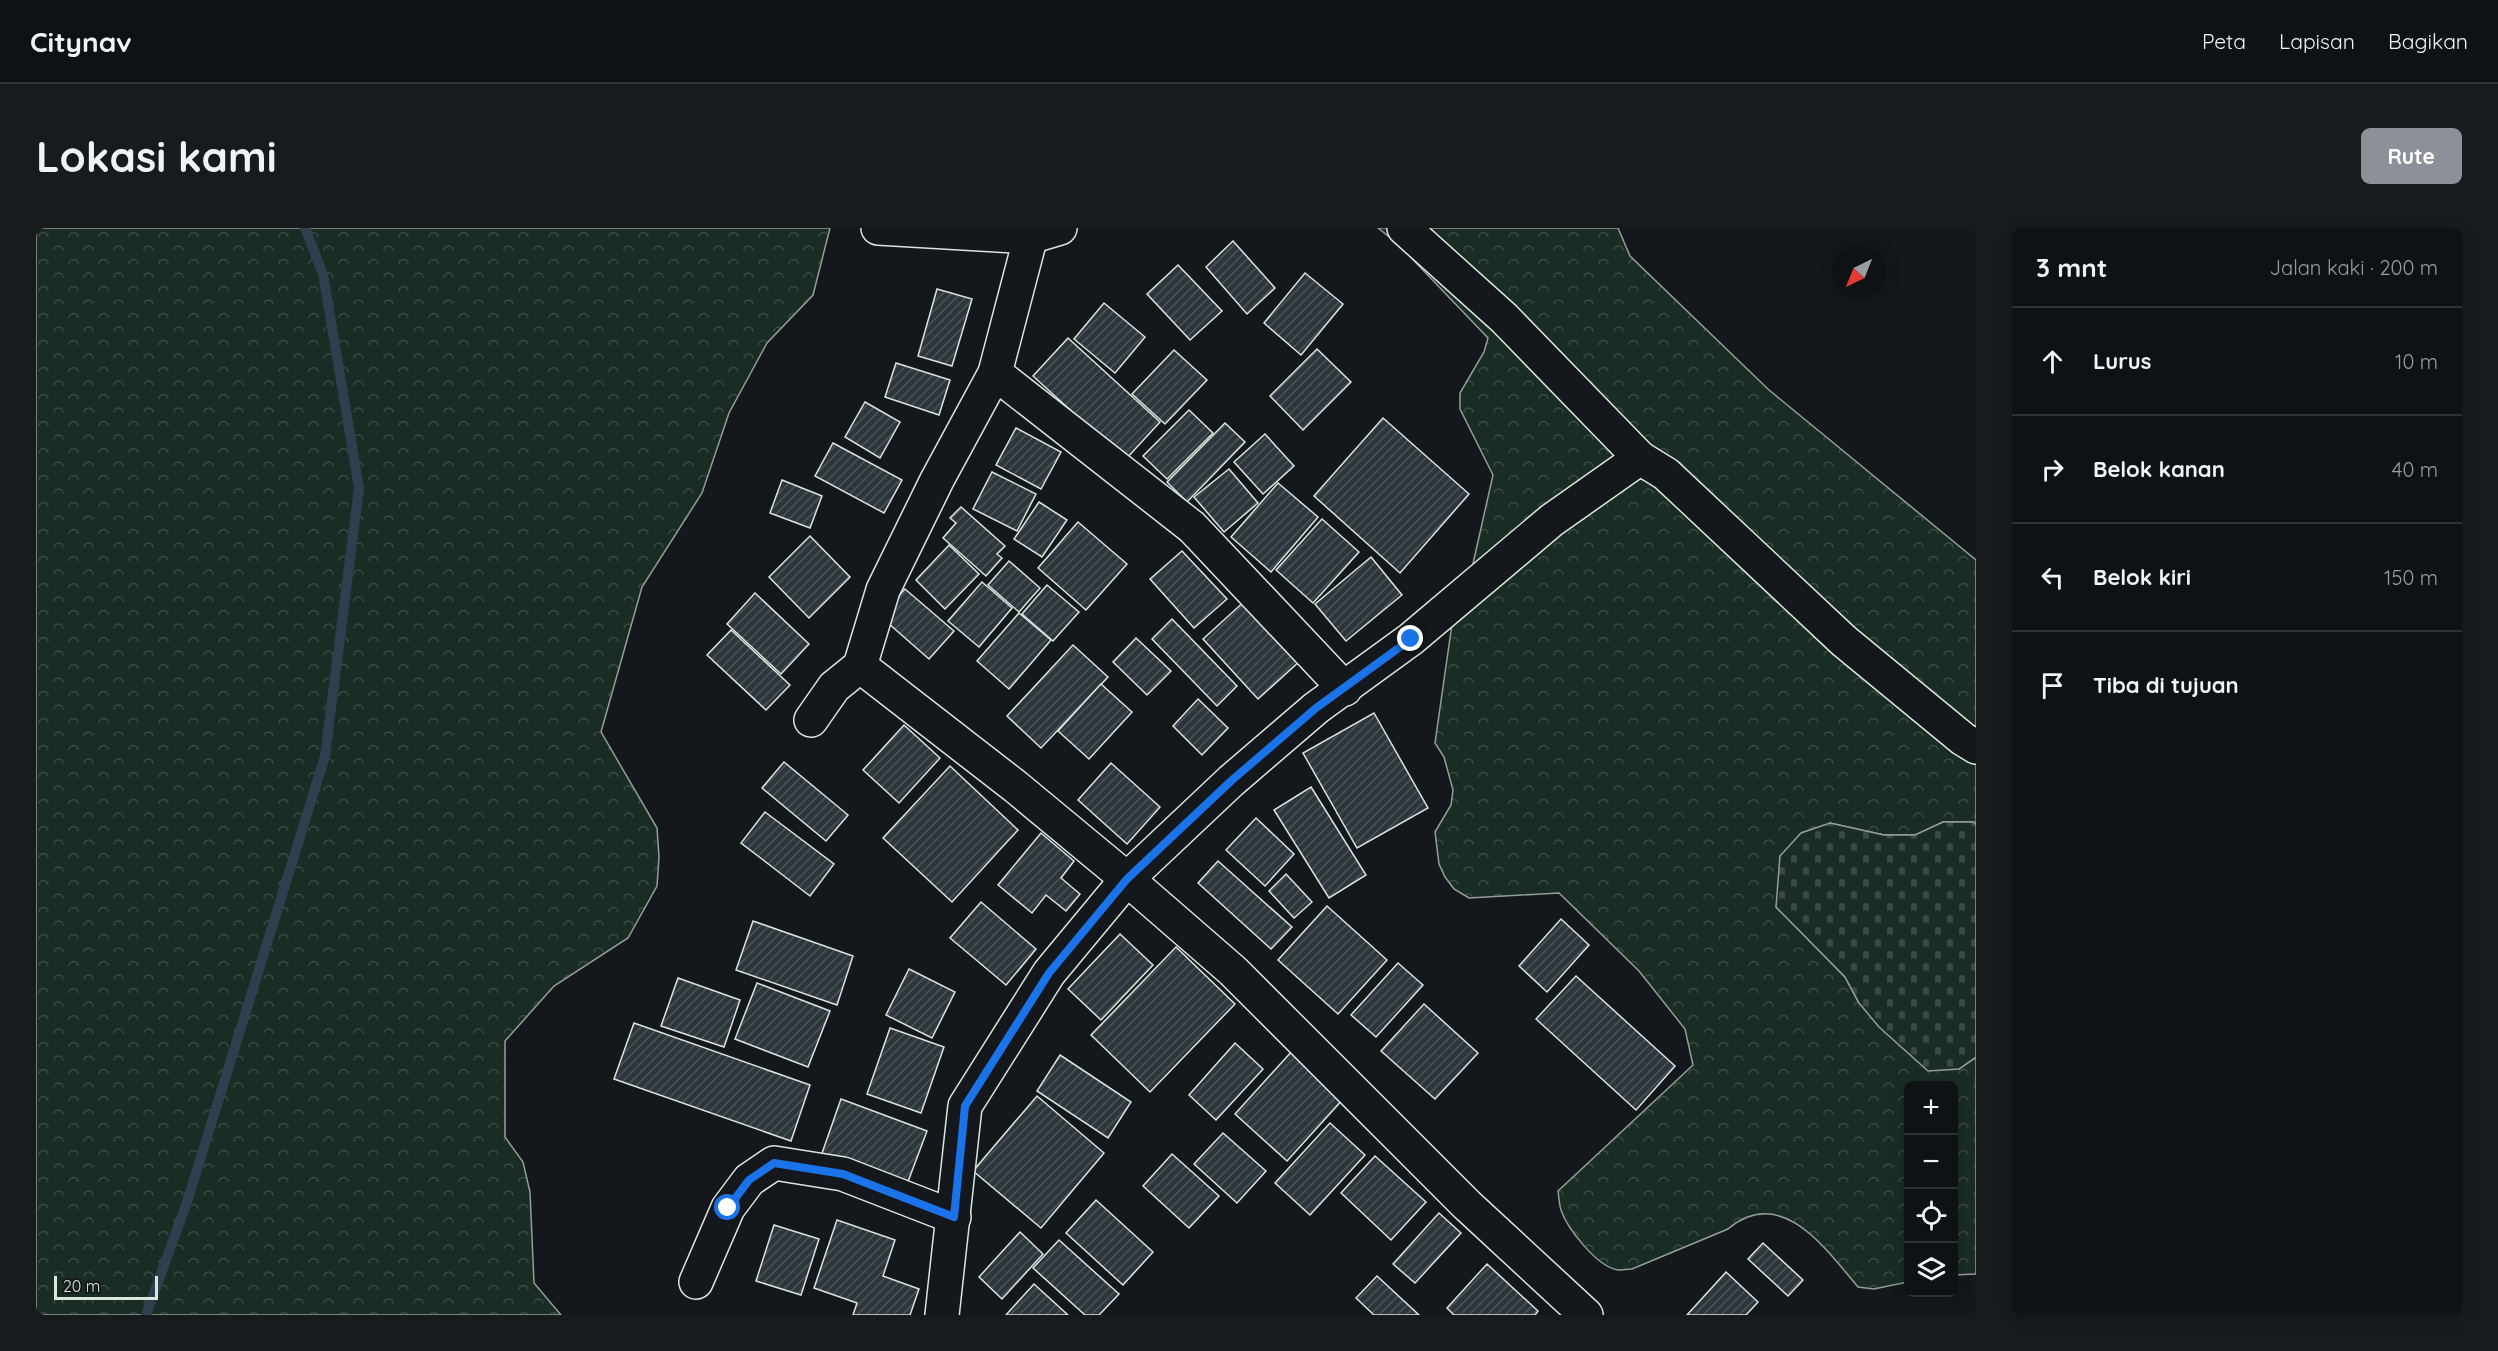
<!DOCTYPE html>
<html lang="id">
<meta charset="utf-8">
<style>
:root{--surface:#0f1215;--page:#181b1e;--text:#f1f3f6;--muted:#9b9ea0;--line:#2f3234;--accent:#8c9099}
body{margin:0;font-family:Quicksand,sans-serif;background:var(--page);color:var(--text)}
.controls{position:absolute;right:18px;bottom:18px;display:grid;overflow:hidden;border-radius:9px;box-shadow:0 3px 15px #0003}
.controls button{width:54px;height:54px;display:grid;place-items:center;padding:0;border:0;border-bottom:2px solid var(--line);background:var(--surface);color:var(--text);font:30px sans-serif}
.compass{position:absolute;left:1796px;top:18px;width:54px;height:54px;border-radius:50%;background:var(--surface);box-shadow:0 3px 15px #0003;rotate:223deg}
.scale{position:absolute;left:18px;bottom:15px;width:104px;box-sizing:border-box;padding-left:6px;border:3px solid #d8e6dc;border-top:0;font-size:16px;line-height:21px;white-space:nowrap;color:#d8e6dc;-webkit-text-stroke:4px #14181c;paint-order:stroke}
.stop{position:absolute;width:18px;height:18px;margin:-14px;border:4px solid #1a73e8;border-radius:50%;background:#fff}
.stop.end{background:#1a73e8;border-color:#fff;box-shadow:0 2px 6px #0008}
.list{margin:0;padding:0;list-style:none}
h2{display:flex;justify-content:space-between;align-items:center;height:78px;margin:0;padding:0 24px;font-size:26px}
h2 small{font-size:20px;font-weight:400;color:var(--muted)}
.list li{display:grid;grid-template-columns:39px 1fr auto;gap:18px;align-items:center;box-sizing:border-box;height:108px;padding:0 24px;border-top:2px solid var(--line)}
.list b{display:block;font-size:22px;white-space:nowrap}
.list em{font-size:20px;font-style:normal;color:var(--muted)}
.icon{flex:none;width:33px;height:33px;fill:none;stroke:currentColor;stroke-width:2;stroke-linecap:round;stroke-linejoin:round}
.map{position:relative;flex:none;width:1940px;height:1087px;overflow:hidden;border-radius:9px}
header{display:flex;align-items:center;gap:36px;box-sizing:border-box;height:84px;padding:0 30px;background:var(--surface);border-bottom:2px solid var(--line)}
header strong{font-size:28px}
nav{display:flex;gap:33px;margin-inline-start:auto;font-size:21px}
.intro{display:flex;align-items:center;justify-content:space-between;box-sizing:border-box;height:144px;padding:0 36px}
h1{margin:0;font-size:42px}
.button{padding:15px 27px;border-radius:9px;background:var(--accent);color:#fff;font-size:21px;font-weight:700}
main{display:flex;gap:36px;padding:0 36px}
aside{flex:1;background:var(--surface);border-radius:9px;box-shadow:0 3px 15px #0003}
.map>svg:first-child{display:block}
.forest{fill:url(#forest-crowns);stroke:#939e99;stroke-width:1.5}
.cemetery{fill:url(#cemetery-stones);stroke:#939e99;stroke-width:1.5}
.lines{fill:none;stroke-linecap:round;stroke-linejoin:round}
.stream{stroke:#2f3f4d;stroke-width:10}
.building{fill:url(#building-hatch);stroke:#d8e6dc;stroke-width:1.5}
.minor-casing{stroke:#d8e6dc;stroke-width:36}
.minor{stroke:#14181c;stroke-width:33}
.route{stroke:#1a73e8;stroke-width:8}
</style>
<header>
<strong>Citynav</strong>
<nav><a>Peta</a><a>Lapisan</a><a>Bagikan</a></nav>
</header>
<div class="intro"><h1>Lokasi kami</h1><a class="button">Rute</a></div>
<main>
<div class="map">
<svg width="1940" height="1087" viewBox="0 0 1940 1087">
<defs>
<pattern id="forest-crowns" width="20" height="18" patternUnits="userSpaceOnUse" patternTransform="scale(1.5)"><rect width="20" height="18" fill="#1a2d24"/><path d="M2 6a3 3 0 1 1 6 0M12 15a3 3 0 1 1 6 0" fill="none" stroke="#3b4b43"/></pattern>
<pattern id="cemetery-stones" width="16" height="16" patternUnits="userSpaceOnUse" patternTransform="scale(1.5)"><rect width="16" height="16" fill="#1a2d24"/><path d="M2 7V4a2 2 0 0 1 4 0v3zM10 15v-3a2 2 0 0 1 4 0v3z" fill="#3b4b43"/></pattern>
<pattern id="building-hatch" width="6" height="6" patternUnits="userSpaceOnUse" patternTransform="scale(1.5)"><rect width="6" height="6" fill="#2c363c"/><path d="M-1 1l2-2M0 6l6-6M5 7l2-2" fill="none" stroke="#4a5358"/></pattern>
</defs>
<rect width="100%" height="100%" fill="#14181c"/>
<!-- forest -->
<g class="forest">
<polygon points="0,0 794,0 777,67 731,115 693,185 666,265 606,359 565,504 621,600 623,629 621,658 592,710 518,758 469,813 469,909 487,934 494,964 498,1055 525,1087 0,1087"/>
<path d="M1342 0H1582L1594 28 1733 162 1940 332V597L1937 594H1907L1880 607H1848L1794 595 1740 679 1809 749 1823 775 1923 841 1940 829V1046L1918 1047V858H1872V1054L1838 1061 1822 1059C1790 1021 1745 956 1692 1001L1596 1041C1592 1041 1586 1042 1582 1042 1561 1039 1531 1000 1525 982 1523 976 1523 969 1522 963L1657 837 1649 801 1603 743 1523 665 1433 670 1418 661 1409 649 1403 636 1399 604 1415 577 1417 562 1408 529 1399 515 1418 382 1429 371 1457 247 1424 181V165L1448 124 1452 110 1362 16Z"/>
</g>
<!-- cemetery -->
<polygon class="cemetery" points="1907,594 1938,594 1940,597 1940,829 1923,841 1892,843 1843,799 1823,775 1809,749 1740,679 1744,628 1765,605 1794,595 1848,607 1879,607"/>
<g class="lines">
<!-- stream -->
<polyline class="stream" points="110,1087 151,974 289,528 323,260 287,46 269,0"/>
</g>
<!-- building -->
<g class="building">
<polygon points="1197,13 1239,60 1211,86 1170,39"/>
<polygon points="1142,37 1186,83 1154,112 1111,66"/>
<polygon points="1269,45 1307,76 1265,127 1228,95"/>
<polygon points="901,61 936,71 916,138 882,128"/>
<polygon points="1068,75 1109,109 1079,145 1038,111"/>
<polygon points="1032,110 1124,194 1089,232 997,148"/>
<polygon points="1281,121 1315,154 1267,202 1234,168"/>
<polygon points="1138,122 1171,152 1129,196 1096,166"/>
<polygon points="860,135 914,152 903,187 849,169"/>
<polygon points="829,174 864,194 844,230 809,209"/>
<polygon points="1153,182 1177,205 1131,251 1107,228"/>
<polygon points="1347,190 1433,266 1364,345 1278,268"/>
<polygon points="1189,195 1209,214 1151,274 1131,254"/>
<polygon points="980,200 1025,224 1005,261 960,237"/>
<polygon points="1229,206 1258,238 1227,266 1198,234"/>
<polygon points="797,215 866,252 848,285 779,248"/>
<polygon points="1193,241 1222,275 1188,304 1158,269"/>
<polygon points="956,244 1000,266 981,303 937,281"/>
<polygon points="746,252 786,268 774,300 734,285"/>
<polygon points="1242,255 1282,289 1235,344 1195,309"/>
<polygon points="1003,274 1031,292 1006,329 978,311"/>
<polygon points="925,279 969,318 961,326 966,330 950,348 907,310 920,295 914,290"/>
<polygon points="1286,291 1323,324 1277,375 1240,342"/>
<polygon points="1042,294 1091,336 1050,382 1002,340"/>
<polygon points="774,308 814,349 773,390 733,349"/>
<polygon points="913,317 943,346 909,381 880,352"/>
<polygon points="1146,323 1191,371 1158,400 1114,351"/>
<polygon points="1335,329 1366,367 1310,413 1279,376"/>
<polygon points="973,333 1004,360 983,384 952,357"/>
<polygon points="946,354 976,380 943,419 912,393"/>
<polygon points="1011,357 1043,384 1017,413 986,386"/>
<polygon points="869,361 918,403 893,431 844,388"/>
<polygon points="719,365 773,416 745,446 691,396"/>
<polygon points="1211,371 1265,432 1222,471 1167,411"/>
<polygon points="983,385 1015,412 973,461 941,433"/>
<polygon points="1136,391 1201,458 1181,478 1116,411"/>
<polygon points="695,402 754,457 730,482 671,427"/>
<polygon points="1100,410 1135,443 1111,467 1077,434"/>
<polygon points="1037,417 1072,449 1005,520 971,488"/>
<polygon points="1065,456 1096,484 1053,531 1022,503"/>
<polygon points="1162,471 1192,500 1166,527 1137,498"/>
<polygon points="1338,485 1392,580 1321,620 1267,525"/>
<polygon points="868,497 904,530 863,575 827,542"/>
<polygon points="748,534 812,587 790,613 726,560"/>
<polygon points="1075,535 1124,579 1091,616 1042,572"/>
<polygon points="914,538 982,602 916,674 847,610"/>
<polygon points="1275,559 1330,647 1293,670 1238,582"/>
<polygon points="729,584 798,636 774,668 705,615"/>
<polygon points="1220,590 1258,626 1229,658 1190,622"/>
<polygon points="1005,605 1038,633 1025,650 1044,666 1030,683 1010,667 996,685 962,657"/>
<polygon points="1182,633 1256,699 1235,721 1162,655"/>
<polygon points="1250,646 1276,674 1258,690 1233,663"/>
<polygon points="945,674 1000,721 970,757 914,710"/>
<polygon points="1291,678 1351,732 1302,786 1242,732"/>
<polygon points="1525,691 1553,717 1511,764 1483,738"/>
<polygon points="717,693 817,728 801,777 700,742"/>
<polygon points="1084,706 1117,737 1065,792 1032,761"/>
<polygon points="1140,719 1199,776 1114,864 1055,807"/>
<polygon points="1362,735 1387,757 1340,809 1315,787"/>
<polygon points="873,741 919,764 896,810 850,787"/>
<polygon points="1540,748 1639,838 1600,882 1500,791"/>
<polygon points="642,750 704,772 688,819 625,798"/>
<polygon points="721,755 794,783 772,839 699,811"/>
<polygon points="1388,776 1442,825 1399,871 1345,823"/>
<polygon points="598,795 774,857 755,913 578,851"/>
<polygon points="854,800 908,819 885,885 831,866"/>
<polygon points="1199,815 1227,841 1180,892 1153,867"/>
<polygon points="1257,822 1309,869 1251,933 1199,886"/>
<polygon points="1024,827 1095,874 1072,910 1001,863"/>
<polygon points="1001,868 1068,925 1005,1000 937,943"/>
<polygon points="805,871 891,903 870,959 785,928"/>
<polygon points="1294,895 1329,927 1274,987 1239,955"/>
<polygon points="1187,905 1230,943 1201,975 1158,936"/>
<polygon points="1136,926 1183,968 1153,1000 1107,958"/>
<polygon points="1339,928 1390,974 1355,1012 1305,965"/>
<polygon points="1060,972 1117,1024 1087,1057 1030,1005"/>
<polygon points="1403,985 1425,1005 1379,1055 1357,1036"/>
<polygon points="801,992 859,1012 847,1048 883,1061 874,1087 817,1087 821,1075 778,1060"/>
<polygon points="738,997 783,1011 765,1067 720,1053"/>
<polygon points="984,1004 1007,1026 966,1071 943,1049"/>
<polygon points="1023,1012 1083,1066 1063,1087 1049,1087 997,1040"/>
<polygon points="1727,1015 1767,1052 1752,1068 1712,1031"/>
<polygon points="1451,1036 1502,1083 1499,1087 1418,1087 1411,1080"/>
<polygon points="1690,1044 1722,1074 1710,1087 1651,1087"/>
<polygon points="1341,1048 1383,1087 1338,1087 1320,1070"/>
<polygon points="998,1056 1032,1087 970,1087"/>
</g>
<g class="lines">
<defs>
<g id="minor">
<polyline points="842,0 994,9 1024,0"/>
<polyline points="1368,0 1468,90 1604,230 1630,246 1808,413 1927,511 1940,519"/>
<polyline points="959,145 1156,299 1309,461"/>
<polyline points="824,438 980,559 1091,651 1197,743 1431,977 1550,1087"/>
<polyline points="775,492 798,459 824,438 847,362 901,252 959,145 997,0"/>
<polyline points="660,1054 692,980 713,952 738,935 807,946 918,989"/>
<polyline points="906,1087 929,878 1013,745 1091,651 1195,553 1280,480 1375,411 1516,292 1604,230"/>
</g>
</defs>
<!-- minor casing -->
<use href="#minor" class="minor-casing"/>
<!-- minor -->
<use href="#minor" class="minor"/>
</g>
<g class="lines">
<!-- route -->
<polyline class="route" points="692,980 713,952 738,935 807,946 918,989 929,878 1013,745 1091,651 1195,553 1280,480 1375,411"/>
</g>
</svg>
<div class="controls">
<button>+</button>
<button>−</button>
<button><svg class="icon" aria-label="locate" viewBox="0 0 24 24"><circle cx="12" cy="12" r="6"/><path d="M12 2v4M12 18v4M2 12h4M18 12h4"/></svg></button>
<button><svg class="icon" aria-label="layers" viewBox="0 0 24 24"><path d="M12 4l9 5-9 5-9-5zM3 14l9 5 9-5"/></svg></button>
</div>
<svg class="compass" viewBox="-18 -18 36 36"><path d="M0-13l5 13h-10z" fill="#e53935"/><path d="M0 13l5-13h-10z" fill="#9b9ea0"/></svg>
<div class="scale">20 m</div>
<div class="stop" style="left:692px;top:980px"></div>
<div class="stop end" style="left:1375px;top:411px"></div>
</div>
<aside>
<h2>3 mnt<small>Jalan kaki · 200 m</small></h2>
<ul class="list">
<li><svg class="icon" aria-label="ahead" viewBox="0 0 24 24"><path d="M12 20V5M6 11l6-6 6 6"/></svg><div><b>Lurus</b></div><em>10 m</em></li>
<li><svg class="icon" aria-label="right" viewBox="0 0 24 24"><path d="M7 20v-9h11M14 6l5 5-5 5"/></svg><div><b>Belok kanan</b></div><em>40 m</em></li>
<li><svg class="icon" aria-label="left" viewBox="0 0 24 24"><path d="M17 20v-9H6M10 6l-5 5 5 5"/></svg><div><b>Belok kiri</b></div><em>150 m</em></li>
<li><svg class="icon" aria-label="arrive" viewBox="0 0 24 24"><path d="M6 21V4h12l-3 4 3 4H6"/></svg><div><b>Tiba di tujuan</b></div></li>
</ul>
</aside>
</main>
